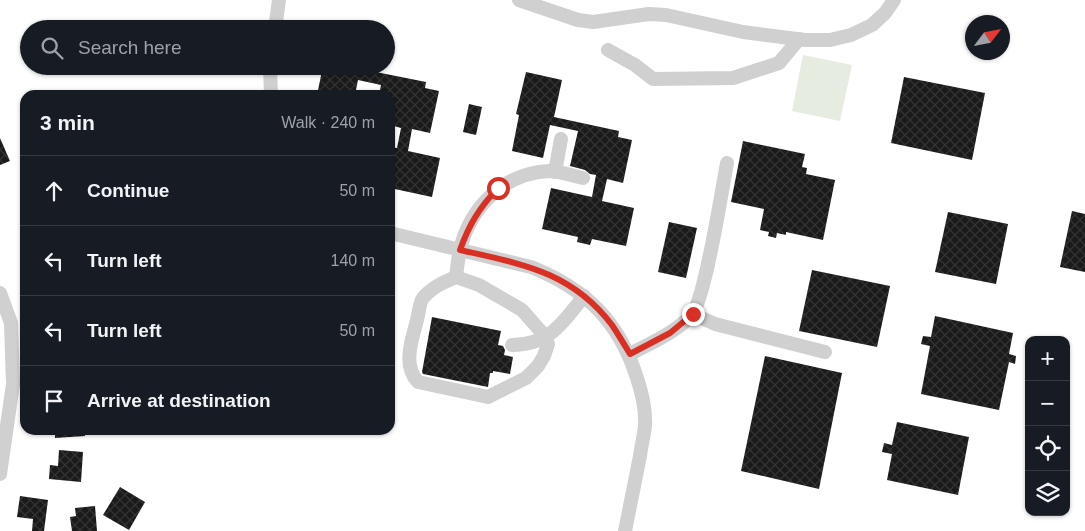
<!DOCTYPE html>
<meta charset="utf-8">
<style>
:root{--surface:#171b24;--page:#20242c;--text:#f1f3f6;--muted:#9ea1a6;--line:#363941}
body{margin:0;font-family:Helvetica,sans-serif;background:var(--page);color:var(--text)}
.controls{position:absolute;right:15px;bottom:15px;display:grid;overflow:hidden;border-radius:10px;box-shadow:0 1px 4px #0004}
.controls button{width:45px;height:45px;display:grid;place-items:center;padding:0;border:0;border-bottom:1px solid var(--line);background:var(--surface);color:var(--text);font:25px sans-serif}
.compass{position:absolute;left:965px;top:15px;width:45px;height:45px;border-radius:50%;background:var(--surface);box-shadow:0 1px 4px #0004;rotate:58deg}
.stop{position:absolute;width:15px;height:15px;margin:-11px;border:4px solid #d93025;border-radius:50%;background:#fff}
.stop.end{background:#d93025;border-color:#fff;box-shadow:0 1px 5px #0008}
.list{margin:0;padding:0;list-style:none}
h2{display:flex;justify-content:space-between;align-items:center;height:65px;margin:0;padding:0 20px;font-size:21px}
h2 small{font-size:16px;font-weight:400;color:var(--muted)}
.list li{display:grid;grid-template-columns:32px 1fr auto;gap:15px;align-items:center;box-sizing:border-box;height:70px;padding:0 20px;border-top:1px solid var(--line)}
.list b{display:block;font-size:19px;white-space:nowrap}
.list em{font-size:16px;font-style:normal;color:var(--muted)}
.icon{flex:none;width:28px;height:28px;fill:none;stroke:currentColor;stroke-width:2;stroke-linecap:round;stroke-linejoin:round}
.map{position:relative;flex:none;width:1085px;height:531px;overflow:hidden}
.search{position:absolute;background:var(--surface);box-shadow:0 1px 4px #0004;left:20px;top:20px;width:375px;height:55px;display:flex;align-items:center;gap:12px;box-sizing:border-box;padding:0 18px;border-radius:28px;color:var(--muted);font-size:19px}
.panel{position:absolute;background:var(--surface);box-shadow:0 1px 4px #0004;left:20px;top:90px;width:375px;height:345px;border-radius:15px}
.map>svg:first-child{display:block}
.garden{fill:#e6ecdf}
.building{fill:url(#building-cross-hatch)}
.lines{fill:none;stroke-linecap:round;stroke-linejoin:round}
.minor{stroke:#d0d0d0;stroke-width:14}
.route{stroke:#d93025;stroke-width:6}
</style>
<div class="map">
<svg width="1085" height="531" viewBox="0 0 1085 531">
<defs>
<pattern id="building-cross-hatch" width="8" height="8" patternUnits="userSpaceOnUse" patternTransform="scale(1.25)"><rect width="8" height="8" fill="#1a1a1a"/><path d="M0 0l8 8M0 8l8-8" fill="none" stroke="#333"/></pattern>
</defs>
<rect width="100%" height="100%" fill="#fff"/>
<!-- garden -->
<polygon class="garden" points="803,55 852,65 840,121 792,111"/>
<!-- building -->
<g class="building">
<polygon points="323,66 362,66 361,69 426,82 425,88 439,91 430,133 412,129 408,151 440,158 432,197 390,188 390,147 397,148 401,128 390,125 390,95 379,95 381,85 358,80 355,95 317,95"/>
<polygon points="526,72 562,80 554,117 619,131 618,137 632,140 623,183 607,179 602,201 634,208 626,246 592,239 590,245 577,242 578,237 542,229 551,188 592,197 596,175 590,174 585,170 570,166 578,131 550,125 543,158 512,151 519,115 516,114"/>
<polygon points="904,77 985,93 972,160 891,143"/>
<polygon points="469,104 482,107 476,135 463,132"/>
<polygon points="0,138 10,161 0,165"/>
<polygon points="743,141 805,154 802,167 807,168 806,174 835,180 823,240 786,232 786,235 777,233 776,238 768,236 769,232 760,230 764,209 731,202"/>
<polygon points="1072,211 1085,214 1085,272 1060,267"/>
<polygon points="948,212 1008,224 996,284 935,272"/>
<polygon points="669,222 697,228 686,278 658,272"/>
<polygon points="812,270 890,286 877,347 799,331"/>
<polygon points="935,316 1013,333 1009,354 1016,356 1015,364 1009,362 999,410 921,394 930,346 921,344 923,336 931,337"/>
<polygon points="432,317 501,331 498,345 503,346 505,350 504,355 513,357 510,374 493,371 493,373 490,373 488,387 423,374 422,372"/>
<polygon points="765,356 842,373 819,489 741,471"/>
<polygon points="897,422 969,437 958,495 887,480 892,454 882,452 884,443 892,445"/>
<polygon points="55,430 85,430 85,436 55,438"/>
<polygon points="59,450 83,452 81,482 49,479 50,465 58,466"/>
<polygon points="120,487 145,502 129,530 103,515"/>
<polygon points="20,496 48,500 44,531 32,531 33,519 17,517"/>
<polygon points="95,506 97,531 72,531 70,517 76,516 75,508"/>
</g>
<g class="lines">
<!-- minor -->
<g class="minor">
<polyline points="519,0 578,20 593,22 649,14 666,15 743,32 805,40 830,40 851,35 872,25 885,13 894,0"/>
<polyline points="275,29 279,0"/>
<polyline points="608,50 635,65 653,79 733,78 779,63 799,39"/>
<polyline points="270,66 271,95"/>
<polyline points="555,172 561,139"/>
<path d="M390 233 531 267C586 289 619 321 637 378 642 393 646 410 645 426 644 436 641 447 640 456 635 481 630 506 625 531"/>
<path d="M456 277 479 285 522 310 544 335 548 344 544 356 538 366 526 378 488 397 418 382C402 365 412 340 417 320 419 313 419 303 423 298 432 287 444 282 456 277 457 268 458 259 460 250 470 207 504 173 549 171 559 171 573 176 583 178"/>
<polyline points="0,293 11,323 13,384 0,474"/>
<polyline points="693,314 715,324 825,352"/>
<path d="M512 345C549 345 563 323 584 296"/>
<path d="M630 354C651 343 674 333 691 316 705 301 722 189 727 163"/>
</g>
</g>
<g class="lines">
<!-- route -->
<path class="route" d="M498 188C479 208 469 225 460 250 521 264 571 271 612 325 618 334 624 344 630 354L670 333 693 314"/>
</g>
</svg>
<div class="controls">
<button>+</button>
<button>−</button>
<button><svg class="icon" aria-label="locate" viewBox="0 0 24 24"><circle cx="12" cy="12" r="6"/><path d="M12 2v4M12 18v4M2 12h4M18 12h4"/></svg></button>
<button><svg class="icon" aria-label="layers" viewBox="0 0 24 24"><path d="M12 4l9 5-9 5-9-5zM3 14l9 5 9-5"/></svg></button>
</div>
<svg class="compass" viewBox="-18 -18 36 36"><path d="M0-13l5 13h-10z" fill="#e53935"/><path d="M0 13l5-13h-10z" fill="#9ea1a6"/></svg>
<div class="stop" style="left:498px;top:188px"></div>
<div class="stop end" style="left:693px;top:314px"></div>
<div class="search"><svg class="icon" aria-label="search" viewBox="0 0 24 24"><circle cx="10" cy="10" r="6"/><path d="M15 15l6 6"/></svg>Search here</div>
<section class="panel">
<h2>3 min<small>Walk · 240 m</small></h2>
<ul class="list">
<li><svg class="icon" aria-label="ahead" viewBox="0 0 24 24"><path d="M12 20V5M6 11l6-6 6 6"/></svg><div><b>Continue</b></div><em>50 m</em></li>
<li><svg class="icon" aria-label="left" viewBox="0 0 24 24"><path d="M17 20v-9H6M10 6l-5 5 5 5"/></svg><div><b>Turn left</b></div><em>140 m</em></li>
<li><svg class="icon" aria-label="left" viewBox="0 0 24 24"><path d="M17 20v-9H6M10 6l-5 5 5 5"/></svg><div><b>Turn left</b></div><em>50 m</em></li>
<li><svg class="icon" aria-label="arrive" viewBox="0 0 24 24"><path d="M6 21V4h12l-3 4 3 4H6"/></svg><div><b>Arrive at destination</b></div></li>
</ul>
</section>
</div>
